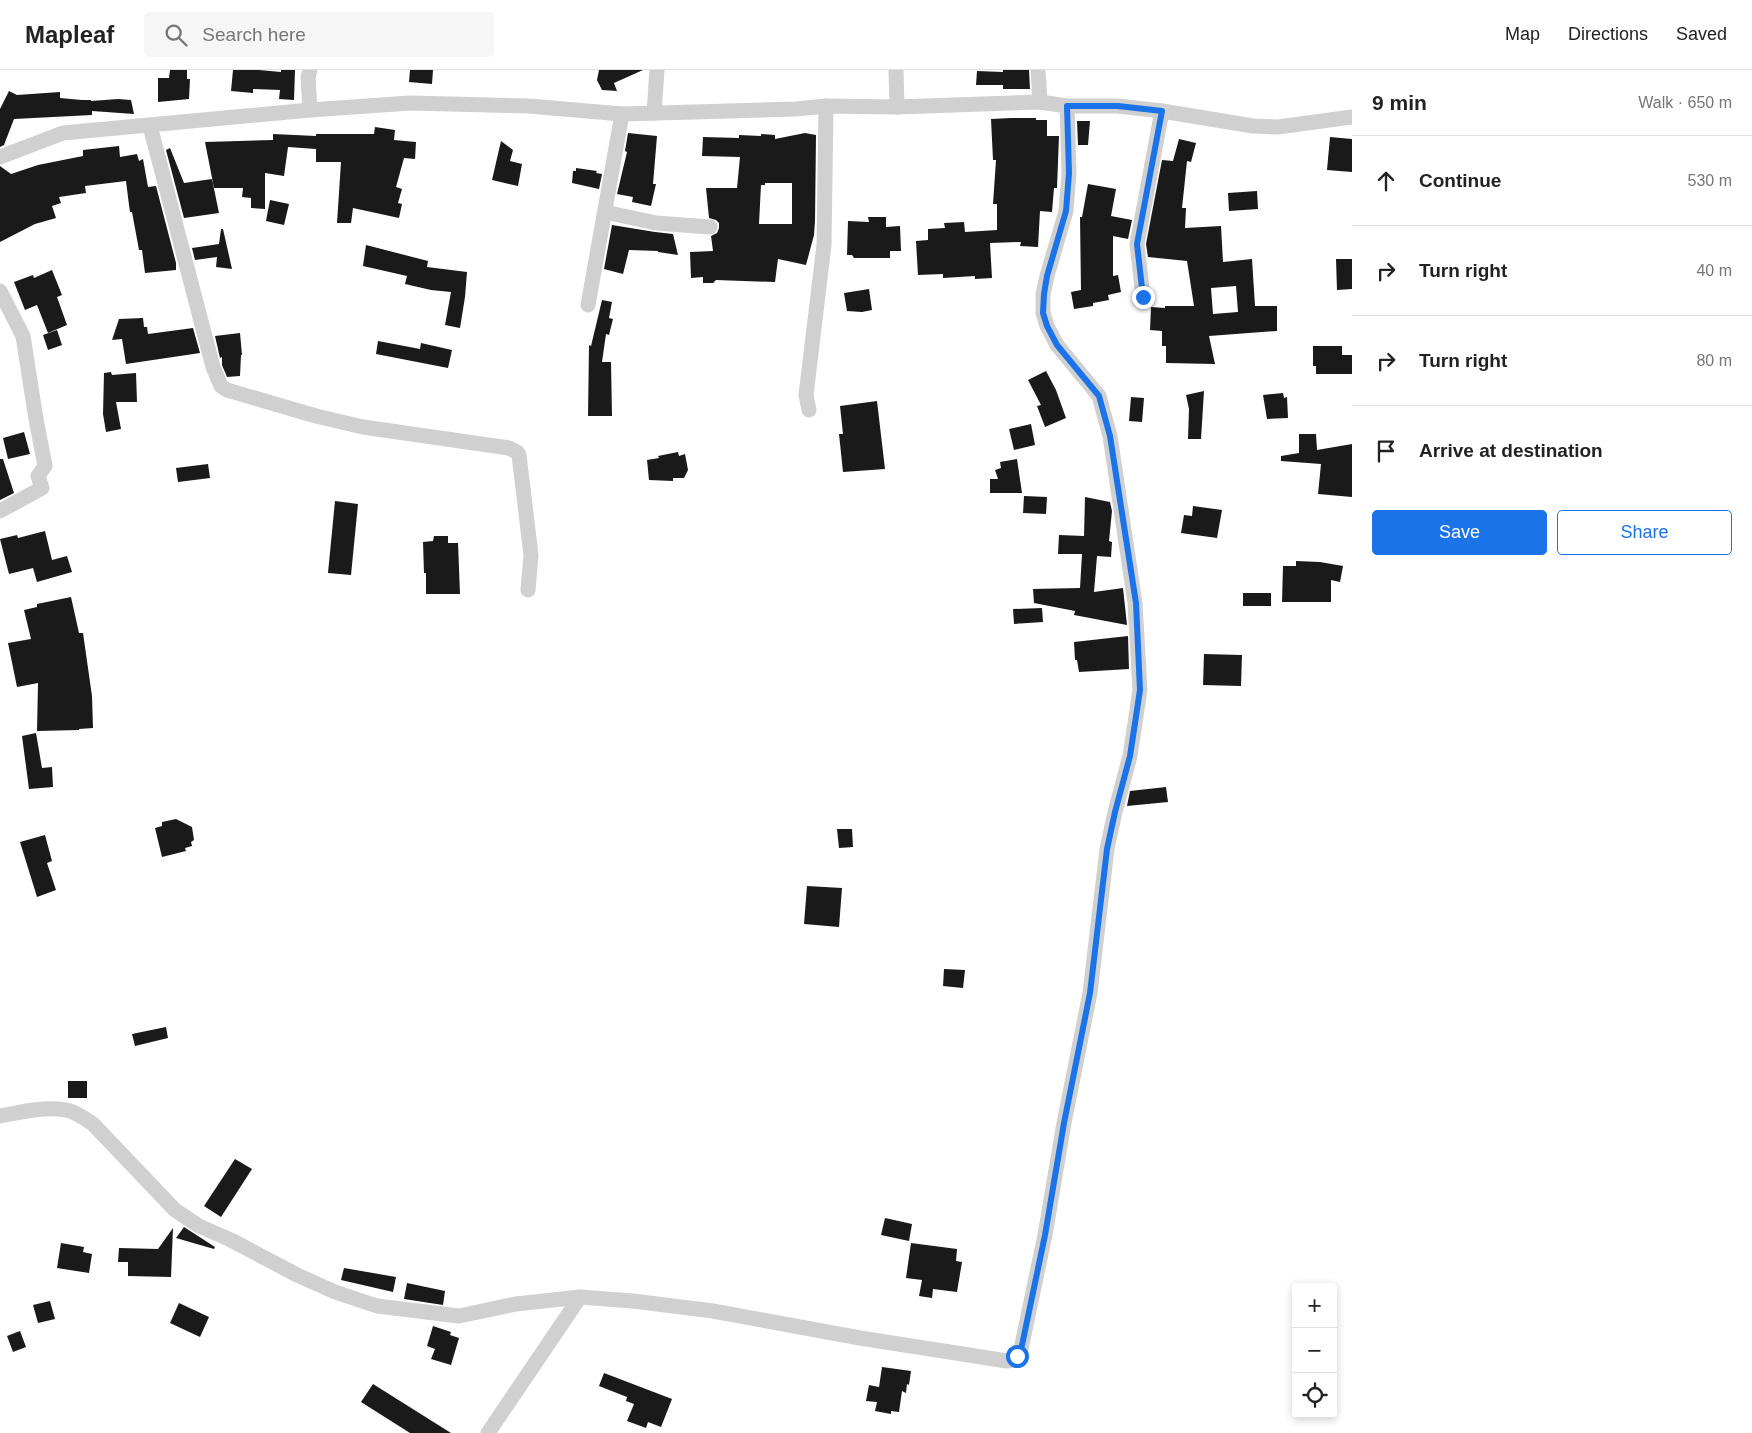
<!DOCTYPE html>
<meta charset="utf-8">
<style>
:root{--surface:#fff;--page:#f6f6f6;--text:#222;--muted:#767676;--line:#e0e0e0;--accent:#1a73e8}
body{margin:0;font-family:Helvetica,sans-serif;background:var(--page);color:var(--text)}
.controls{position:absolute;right:15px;bottom:15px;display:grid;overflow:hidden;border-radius:5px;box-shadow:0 2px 8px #0003}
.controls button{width:45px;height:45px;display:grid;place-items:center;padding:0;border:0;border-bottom:1px solid var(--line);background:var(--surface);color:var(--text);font:25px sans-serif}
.stop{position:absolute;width:15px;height:15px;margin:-11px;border:4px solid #1a73e8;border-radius:50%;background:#fff}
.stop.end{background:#1a73e8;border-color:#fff;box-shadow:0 1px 5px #0008}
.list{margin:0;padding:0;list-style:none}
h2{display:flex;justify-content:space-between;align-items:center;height:65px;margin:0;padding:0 20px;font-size:21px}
h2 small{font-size:16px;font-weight:400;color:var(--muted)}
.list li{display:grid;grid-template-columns:32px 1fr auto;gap:15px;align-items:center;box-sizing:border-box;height:90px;padding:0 20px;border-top:1px solid var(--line)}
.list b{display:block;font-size:19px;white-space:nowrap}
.list em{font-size:16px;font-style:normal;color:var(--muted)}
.actions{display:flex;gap:10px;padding:15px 20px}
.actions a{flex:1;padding:11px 0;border:1px solid var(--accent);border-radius:5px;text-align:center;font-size:18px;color:var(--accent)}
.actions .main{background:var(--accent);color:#fff}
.icon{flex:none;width:28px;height:28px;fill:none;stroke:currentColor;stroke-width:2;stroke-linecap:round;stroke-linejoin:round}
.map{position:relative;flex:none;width:1352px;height:1363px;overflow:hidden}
header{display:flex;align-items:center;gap:30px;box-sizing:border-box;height:70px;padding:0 25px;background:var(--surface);border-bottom:1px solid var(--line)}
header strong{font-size:24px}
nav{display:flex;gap:28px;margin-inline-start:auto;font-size:18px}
.search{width:350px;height:45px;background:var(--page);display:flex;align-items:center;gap:12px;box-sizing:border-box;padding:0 18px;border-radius:5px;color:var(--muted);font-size:19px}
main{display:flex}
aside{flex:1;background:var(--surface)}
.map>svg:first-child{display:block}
.building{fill:#1a1a1a;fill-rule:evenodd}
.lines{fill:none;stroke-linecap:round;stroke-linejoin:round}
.minor{stroke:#d0d0d0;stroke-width:15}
.route{stroke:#1a73e8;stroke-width:6}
</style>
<header>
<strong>Mapleaf</strong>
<div class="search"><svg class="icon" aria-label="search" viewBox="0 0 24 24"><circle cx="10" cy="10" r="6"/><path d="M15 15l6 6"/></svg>Search here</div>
<nav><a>Map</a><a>Directions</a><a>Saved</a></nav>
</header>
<main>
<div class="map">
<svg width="1352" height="1363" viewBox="0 0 1352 1363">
<rect width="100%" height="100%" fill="#fff"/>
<!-- building -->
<g class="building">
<polygon points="170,0 187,0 187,9 190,9 189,29 158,32 158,8 169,8"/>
<polygon points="233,0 259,0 281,2 281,0 295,0 294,30 279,29 280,20 253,19 253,23 231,21"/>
<polygon points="410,0 433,0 432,14 409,12"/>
<polygon points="599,0 643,0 614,13 617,21 602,20 597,10"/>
<polygon points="1003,0 1029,0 1030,19 1003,19 1003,15 976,15 977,1 1003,2"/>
<polygon points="9,21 17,25 60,22 60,28 82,30 91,30 91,31 118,29 131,30 134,44 92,41 92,45 14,49 4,75 0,77 0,39"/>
<polygon points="1011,48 1036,48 1036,50 1047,50 1047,66 1059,66 1057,118 1054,118 1052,142 1040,141 1038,177 1020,176 1021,172 990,173 992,208 975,209 975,206 943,208 943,204 918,205 916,171 928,170 928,159 945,158 944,153 964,152 965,162 997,160 997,134 993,134 996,90 993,90 991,49"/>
<polygon points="1077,51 1090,51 1088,75 1078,75"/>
<polygon points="375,57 395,60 394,70 416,72 415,89 404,88 396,117 402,119 398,133 402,134 399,148 353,138 351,153 337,153 341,92 316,92 316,79 288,77 284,106 265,103 265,139 251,138 251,128 242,127 243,118 214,118 205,72 273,70 273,64 316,66 316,64 374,64"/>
<polygon points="628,63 657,66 653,114 656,114 651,136 632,132 633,127 617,124 627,82 625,81"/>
<path d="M805 63 816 65 815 151 814 165 806 195 778 189 775 212 716 210 713 213H703V207L691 208 690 182 713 181 711 166 717 163 719 158V153L716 150 709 148 706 118H737L740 87 702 86 703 67 739 68V65L761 66V64L775 65V69ZM765 113H792V154H759L761 115H765Z"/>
<polygon points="1330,67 1352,69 1352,102 1327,100"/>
<path d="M1179 69 1196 73 1191 92 1187 91 1182 138H1186L1185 158 1221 156 1223 192 1252 189 1255 236H1277V261L1209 266 1215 294 1166 293V276H1162V261L1150 260 1151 237 1165 238V236H1194L1187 191 1148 187 1146 174 1162 90 1173 91ZM1236 216 1238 242 1213 244 1211 218Z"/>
<polygon points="501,71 513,80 510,91 522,94 518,116 492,110"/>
<polygon points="119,76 120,87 137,84 139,91 143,89 148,117 156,116 176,193 176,200 145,203 142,180 139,180 132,142 130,142 129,135 126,111 85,116 86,123 59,127 61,133 52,136 56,148 35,154 0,172 0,96 11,104 38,95 83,86 83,80"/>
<polygon points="170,78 184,113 212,109 219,143 184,148 166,80"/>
<polygon points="576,98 597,101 596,103 602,104 599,119 572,113 573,101 576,101"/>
<polygon points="1088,114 1116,119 1111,146 1132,150 1128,169 1113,166 1113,206 1118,205 1121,222 1108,225 1109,230 1093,233 1093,236 1074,239 1071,222 1081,220 1080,147 1082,147"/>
<polygon points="1257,121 1258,139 1229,141 1228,123"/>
<polygon points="270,130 289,134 284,155 266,151"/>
<polygon points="868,147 886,147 886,157 900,156 901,181 890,181 890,188 854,188 852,185 847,185 848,151 869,152"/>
<polygon points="612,155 655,162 673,164 678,185 658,182 658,181 629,180 623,204 604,199"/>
<polygon points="221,159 223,159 232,199 216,197 217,187 195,190 192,178 219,174"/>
<polygon points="366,175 428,191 427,197 467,202 465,227 460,258 445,255 451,222 431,220 405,214 407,206 363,196"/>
<polygon points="1336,189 1352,189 1352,219 1337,220"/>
<polygon points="52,200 62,225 57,227 67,255 48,263 37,235 25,240 14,212 33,205 34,208"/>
<polygon points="869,219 872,240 862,242 847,241 844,223"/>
<polygon points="602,230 612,232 609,248 613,249 609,265 606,264 602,292 611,292 612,346 588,346 589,275 591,276"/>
<polygon points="143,248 144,257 147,257 148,264 193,258 200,283 126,294 122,269 112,270 119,249"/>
<polygon points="57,260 62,275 48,280 43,265"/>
<polygon points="240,263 242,285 241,285 240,306 227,307 222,295 222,287 220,288 215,266"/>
<polygon points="378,271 420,279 421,273 452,280 448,298 376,284"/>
<polygon points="1313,276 1342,276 1342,285 1352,285 1352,304 1316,304 1316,296 1313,296"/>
<polygon points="1046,301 1056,320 1066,348 1045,357 1037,336 1041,335 1028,310"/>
<polygon points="111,302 112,305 136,303 137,332 116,332 121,359 106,362 103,344 104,303"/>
<polygon points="1204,321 1201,369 1188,369 1189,339 1186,325"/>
<polygon points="1283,323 1284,328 1287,327 1288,348 1267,349 1263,325"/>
<polygon points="1131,327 1144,328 1142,352 1129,351"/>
<polygon points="877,331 885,399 843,402 839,364 843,364 840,336"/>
<polygon points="1031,354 1035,375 1014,380 1009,359"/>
<polygon points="24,362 30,384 8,389 3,368"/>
<polygon points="1299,364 1316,364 1317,380 1352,374 1352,427 1318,424 1321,394 1281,391 1281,386 1299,383"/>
<polygon points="678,382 679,386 685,384 688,400 684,408 673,408 673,411 649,410 647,390 659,388 658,386"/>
<polygon points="0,389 3,389 14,423 0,430"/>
<polygon points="1017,389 1022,423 990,423 990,409 998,409 995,400 1001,398 1000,392"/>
<polygon points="208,394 210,408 178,412 176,398"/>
<polygon points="1024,426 1047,427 1046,444 1023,443"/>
<polygon points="1085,427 1110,432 1112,441 1109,471 1112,472 1111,487 1097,486 1094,522 1123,518 1127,555 1074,545 1075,541 1034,533 1033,519 1080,518 1082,484 1058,484 1059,465 1084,466"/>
<polygon points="335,431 358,434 351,505 328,503"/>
<polygon points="1193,436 1222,440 1217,468 1181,463 1184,445 1192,446"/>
<polygon points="45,461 52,490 67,486 72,502 37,512 33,498 9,504 0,469 17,465 18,468"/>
<polygon points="434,466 448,466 448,473 458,473 460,524 426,524 426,503 424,503 423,472 433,471"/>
<polygon points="1296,491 1320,492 1343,496 1340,512 1331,510 1331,532 1282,532 1283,496 1296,496"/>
<rect x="1243" y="523" width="28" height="13"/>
<polygon points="71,527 79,563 83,563 92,626 93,658 79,659 79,660 37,661 38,613 17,617 8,573 31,569 24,540 37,537 37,534"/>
<polygon points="1042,538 1043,552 1014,554 1013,539"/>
<polygon points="1128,566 1129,599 1079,602 1077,590 1075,590 1074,572"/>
<polygon points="1204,584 1242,585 1241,616 1203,615"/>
<polygon points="36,663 42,698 52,697 53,717 29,719 22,666"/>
<polygon points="1166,717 1168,732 1127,736 1130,721"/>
<polygon points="176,749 192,757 194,770 191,772 192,776 185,778 186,781 162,787 155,758 162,756 162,752"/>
<polygon points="837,759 852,759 853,777 839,778"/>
<polygon points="45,765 52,791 47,793 56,820 37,827 20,772"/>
<polygon points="807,816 842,818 839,857 804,854"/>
<polygon points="944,899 965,900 963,918 943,916"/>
<polygon points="166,957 168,968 135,976 132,964"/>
<rect x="68" y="1011" width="19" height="17"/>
<polygon points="235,1089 252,1099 221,1147 204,1136"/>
<polygon points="885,1148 912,1154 909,1171 881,1165"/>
<polygon points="184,1157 215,1177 214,1179 176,1168"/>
<polygon points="173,1158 171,1207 128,1206 128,1192 118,1192 119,1178 158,1179"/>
<polygon points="61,1173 84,1177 83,1182 92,1184 89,1203 57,1198"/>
<polygon points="911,1173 957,1179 956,1191 962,1192 957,1222 933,1219 932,1228 919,1226 922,1210 906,1208"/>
<polygon points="344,1198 396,1207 393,1222 341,1210"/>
<polygon points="407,1213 445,1221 443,1235 404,1229"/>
<polygon points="50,1231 55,1249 38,1253 33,1235"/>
<polygon points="179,1233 209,1247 200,1267 170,1253"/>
<polygon points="433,1256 451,1262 450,1265 459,1268 451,1295 431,1289 435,1279 427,1276"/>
<polygon points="20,1261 26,1277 13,1282 7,1266"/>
<polygon points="882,1297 911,1301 909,1315 907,1314 906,1323 902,1321 899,1342 891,1341 891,1344 875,1341 877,1332 866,1331 869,1315 879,1317"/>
<polygon points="604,1303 672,1329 661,1357 648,1352 646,1358 627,1351 634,1334 626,1331 627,1327 599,1316"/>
<polygon points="373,1314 451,1363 410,1363 361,1332"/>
</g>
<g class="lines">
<!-- minor -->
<g class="minor">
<polyline points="310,0 308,8 310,40"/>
<polyline points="896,0 897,37"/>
<polyline points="1038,0 1040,32"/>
<polyline points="654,43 657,0"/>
<polyline points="150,56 213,297 221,316 227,320 316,346 363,357 509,378 517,382 519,385 531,485 528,520"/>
<polyline points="0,87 63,63 310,40 410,33 529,36 622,44 796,39 826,36 897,37 1040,32 1067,36 1118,36 1162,41 1253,56 1278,57 1352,47"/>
<polyline points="605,142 656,153 710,157"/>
<polyline points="0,221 23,266 36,349 45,396 38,406 42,418 0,441"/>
<polyline points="1143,227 1137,174 1162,41"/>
<polyline points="588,235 622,44"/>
<polyline points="809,340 806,325 824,175 826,36"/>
<path d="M0 1046C21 1042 44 1036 66 1040 75 1041 85 1049 93 1054L175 1140 199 1156 231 1170 297 1205 335 1222 377 1236 459 1246 516 1234 580 1227 633 1231 713 1241 860 1268 1007 1291 1013 1290 1021 1279 1045 1165 1064 1053 1090 923 1107 779 1115 742 1130 686 1140 620 1135 533 1110 366 1099 326 1057 275 1047 256 1043 243V224L1047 206 1066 141 1069 103 1067 36"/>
<polyline points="488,1363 580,1227"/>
</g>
</g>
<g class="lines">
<!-- route -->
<polyline class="route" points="1017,1286 1021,1280 1045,1165 1064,1053 1090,923 1107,779 1115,742 1130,686 1140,620 1136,533 1110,366 1099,326 1057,275 1047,256 1043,243 1044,224 1047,206 1066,141 1069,103 1067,36 1118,36 1162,41 1137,174 1143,227"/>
</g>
</svg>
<div class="controls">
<button>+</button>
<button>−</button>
<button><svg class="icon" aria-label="locate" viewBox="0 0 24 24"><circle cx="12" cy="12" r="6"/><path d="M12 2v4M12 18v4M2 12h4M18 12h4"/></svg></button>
</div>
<div class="stop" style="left:1017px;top:1286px"></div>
<div class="stop end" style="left:1143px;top:227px"></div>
</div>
<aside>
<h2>9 min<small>Walk · 650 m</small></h2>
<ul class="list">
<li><svg class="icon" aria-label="ahead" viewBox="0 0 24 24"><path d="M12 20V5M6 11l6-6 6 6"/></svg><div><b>Continue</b></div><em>530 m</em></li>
<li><svg class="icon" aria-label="right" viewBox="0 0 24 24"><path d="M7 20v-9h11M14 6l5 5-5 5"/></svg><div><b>Turn right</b></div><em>40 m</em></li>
<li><svg class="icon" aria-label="right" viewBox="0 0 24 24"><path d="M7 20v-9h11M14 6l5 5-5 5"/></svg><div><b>Turn right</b></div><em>80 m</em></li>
<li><svg class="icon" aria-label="arrive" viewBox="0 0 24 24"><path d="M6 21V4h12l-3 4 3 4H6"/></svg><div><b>Arrive at destination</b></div></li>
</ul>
<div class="actions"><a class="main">Save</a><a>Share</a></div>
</aside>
</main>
